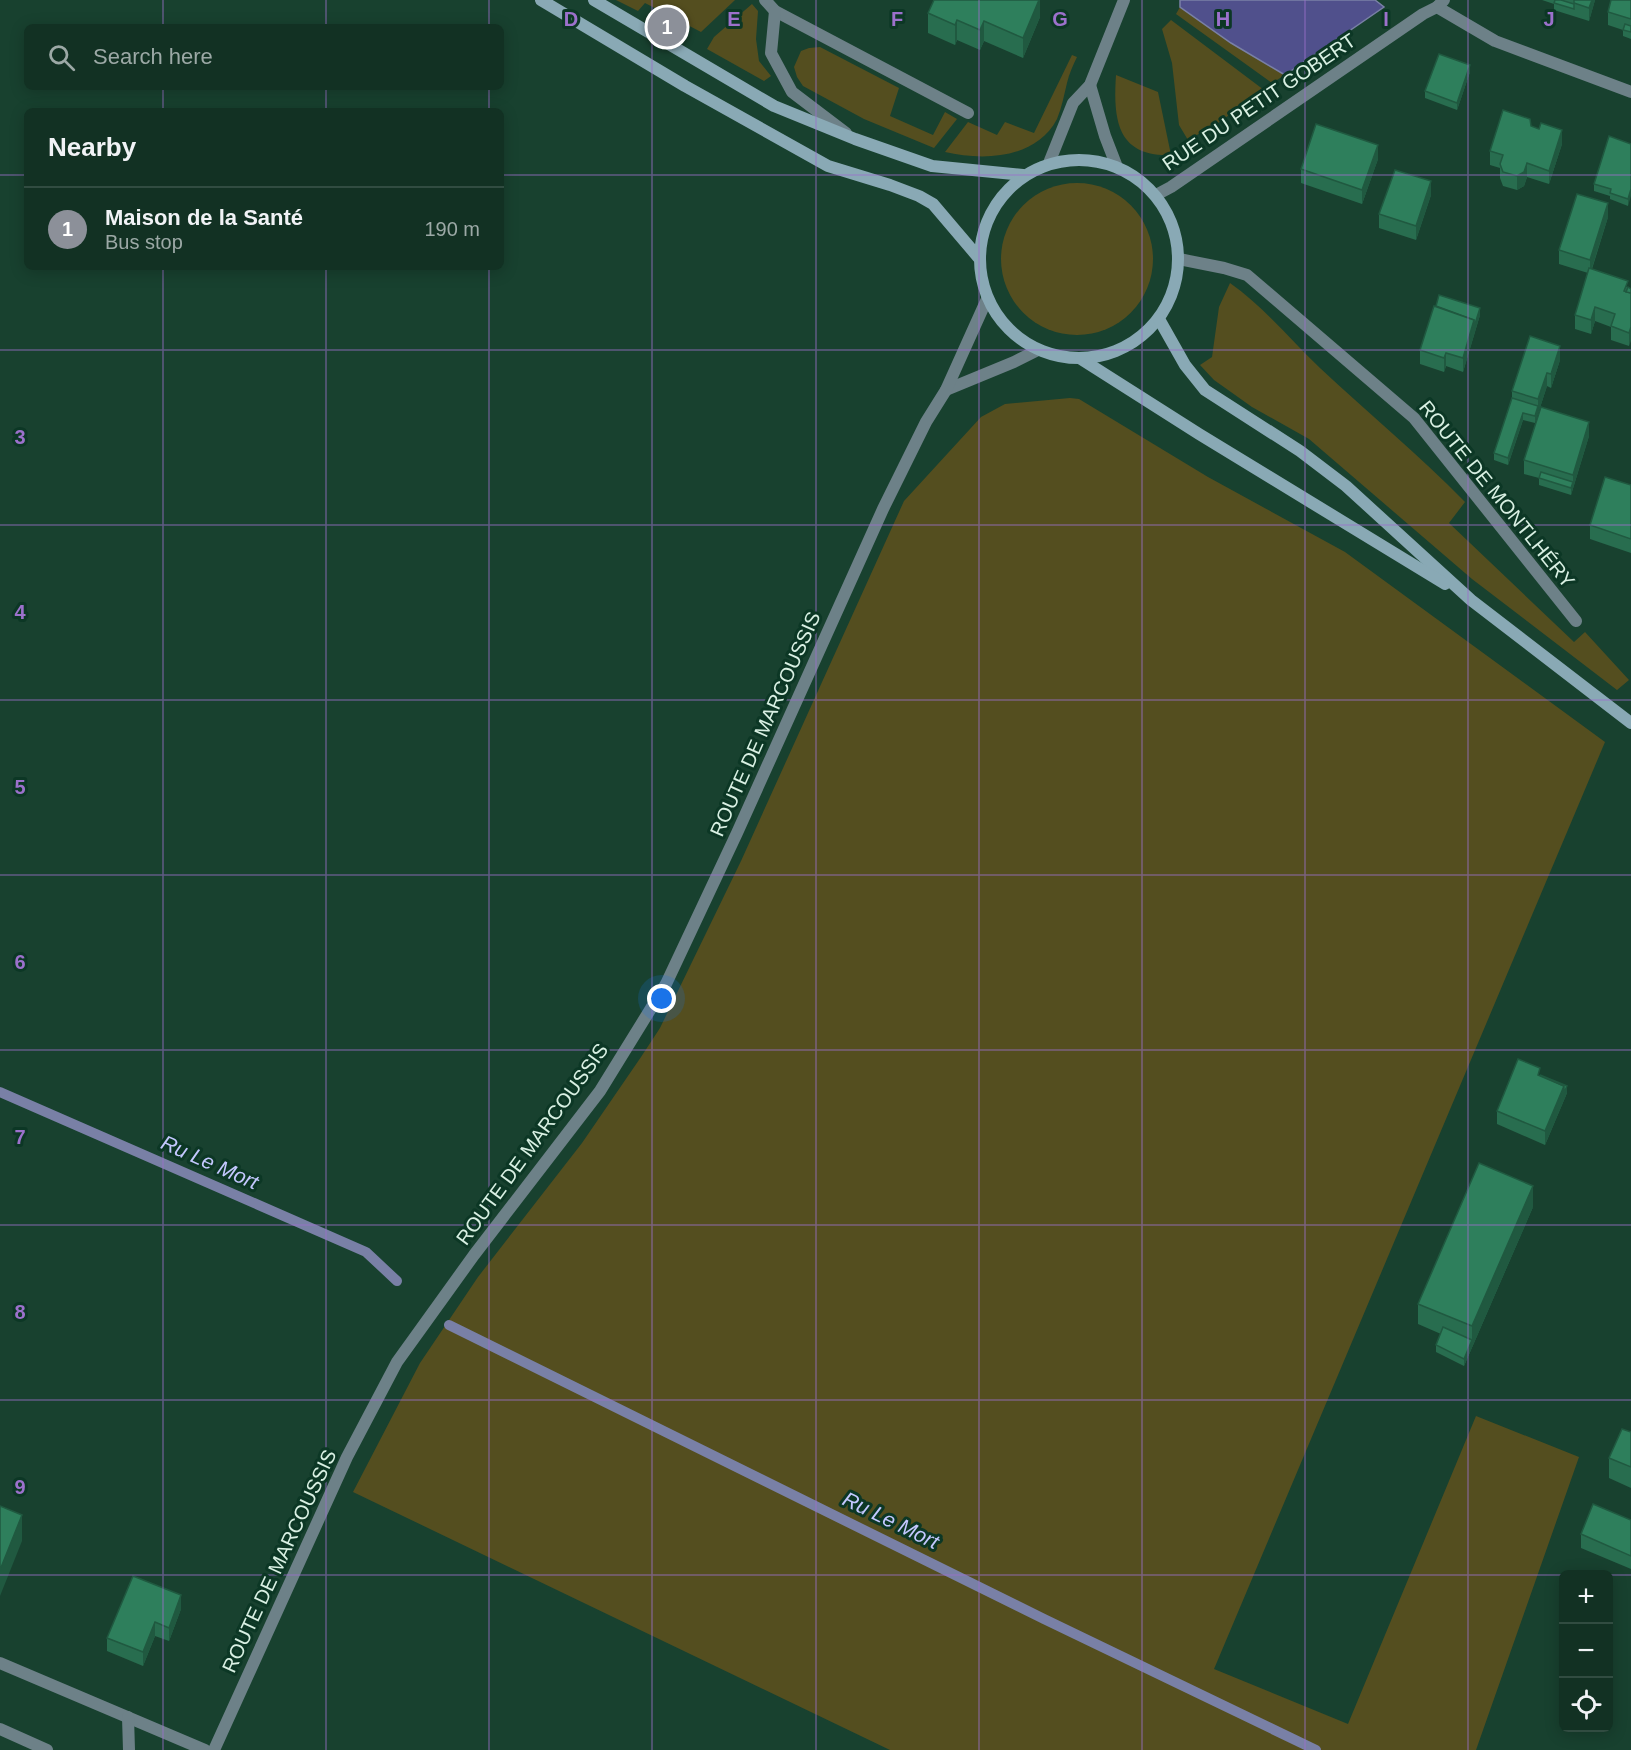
<!DOCTYPE html>
<meta charset="utf-8">
<style>
:root{--surface:#123123;--page:#1f3d30;--text:#f1f3f6;--muted:#9ca9a6;--line:#314c41;--accent:#8c9099}
body{margin:0;font-family:Arial,sans-serif;background:var(--page);color:var(--text)}
.controls{position:absolute;right:18px;bottom:18px;display:grid;overflow:hidden;border-radius:9px;box-shadow:0 3px 15px #0003}
.controls button{width:54px;height:54px;display:grid;place-items:center;padding:0;border:0;border-bottom:2px solid var(--line);background:var(--surface);color:var(--text);font:30px sans-serif}
.you{position:absolute;left:662px;top:999px;width:21px;height:21px;margin:-15px;border:4px solid #fff;border-radius:50%;background:#1a73e8;box-shadow:0 0 0 9px #1a73e833}
.badge{display:grid;place-items:center;width:39px;height:39px;border-radius:50%;background:var(--accent);color:#fff;font-size:20px;font-weight:700}
.pin{position:absolute;translate:-50% -50%;border:3px solid #fff;box-shadow:0 2px 6px #0006}
.list{margin:0;padding:0;list-style:none}
h2{display:flex;justify-content:space-between;align-items:center;height:78px;margin:0;padding:0 24px;font-size:26px}
h2 small{font-size:20px;font-weight:400;color:var(--muted)}
.list li{display:grid;grid-template-columns:39px 1fr auto;gap:18px;align-items:center;box-sizing:border-box;height:84px;padding:0 24px;border-top:2px solid var(--line)}
.list b{display:block;font-size:22px;white-space:nowrap}
.list p{margin:0;font-size:20px;white-space:nowrap;color:var(--muted)}
.list em{font-size:20px;font-style:normal;color:var(--muted)}
.icon{flex:none;width:33px;height:33px;fill:none;stroke:currentColor;stroke-width:2;stroke-linecap:round;stroke-linejoin:round}
.map{position:relative;flex:none;width:1631px;height:1750px;overflow:hidden}
.search{position:absolute;background:var(--surface);box-shadow:0 3px 15px #0003;left:24px;top:24px;width:480px;height:66px;display:flex;align-items:center;gap:15px;box-sizing:border-box;padding:0 21px;border-radius:9px;color:var(--muted);font-size:22px}
.panel{position:absolute;background:var(--surface);box-shadow:0 3px 15px #0003;left:24px;top:108px;width:480px;height:162px;border-radius:9px}
.map>svg:first-child{display:block}
.green{fill:#544e1f}
.water{fill:#50508c;stroke:#7980a6;stroke-width:1.5}
.lines{fill:none;stroke-linecap:round;stroke-linejoin:round}
.stream{stroke:#7980a6;stroke-width:10}
.service{stroke:#6d8188;stroke-width:12}
.minor{stroke:#6d8188;stroke-width:12}
.tertiary{stroke:#6d8188;stroke-width:12}
.secondary{stroke:#89a9b5;stroke-width:12}
.wall{fill:#286d4f}
.shaded-wall{fill:#205940}
.building{fill:#2e7f5c;stroke:#205940;stroke-width:1.5}
.grid{fill:none;stroke:#9c71cc;stroke-width:1.5;stroke-opacity:0.55}
.labels{text-anchor:middle;dominant-baseline:central;stroke-width:6;stroke-linejoin:round;paint-order:stroke}
.street-label{font-size:20px;fill:#d9f0e3;stroke:#0c3725}
.water-label{font-size:21px;font-style:italic;fill:#c4c8ff;stroke:#0c3725}
.grid-label{font-size:20px;text-anchor:middle;font-weight:bold;fill:#9c71cc;stroke:#0c3725;stroke-width:6;stroke-linejoin:round;paint-order:stroke}
</style>
<div class="map">
<svg width="1631" height="1750" viewBox="0 0 1631 1750">
<rect width="100%" height="100%" fill="#18412f"/>
<!-- green -->
<g class="green">
<polygon points="616,0 735,0 701,32 645,3 638,11"/>
<polygon points="752,4 758,11 756,39 759,61 771,76 764,81 707,49 714,37"/>
<polygon points="1180,7 1231,43 1285,75 1272,83 1176,14"/>
<polygon points="1171,20 1264,90 1218,123 1188,140 1179,125 1172,63 1162,29"/>
<polygon points="820,47 899,88 890,116 933,135 945,112 957,119 934,148 864,119 803,86 797,77 794,67 801,51 809,48"/>
<path d="M1072 55 1077 57C1073 65 1069 74 1067 83 1064 95 1062 107 1057 119 1036 159 984 161 945 152L968 122 997 135 1005 122 1034 133Z"/>
<path d="M1116 75 1158 92 1171 155C1117 157 1113 120 1116 75Z"/>
<circle cx="1077" cy="259" r="76"/>
<path d="M1230 283C1264 307 1291 340 1320 368 1368 413 1419 455 1465 502L1449 523 1574 642 1585 632 1629 680 1617 690 1472 579 1309 439 1252 407 1214 380 1200 365 1212 357 1219 307Z"/>
<polygon points="1070,398 1079,399 1208,477 1345,552 1605,742 1214,1669 1348,1724 1476,1416 1579,1457 1476,1750 890,1750 353,1492 420,1363 478,1277 582,1143 641,1057 660,1028 741,861 904,501 981,417 1005,404"/>
</g>
<!-- water -->
<polygon class="water" points="1180,0 1375,0 1384,7 1285,75 1231,43 1180,7"/>
<g class="lines">
<!-- stream -->
<g class="stream">
<polyline points="0,1092 366,1252 397,1281"/>
<polyline points="449,1325 1044,1619 1316,1750"/>
</g>
<!-- service -->
<g class="service">
<polyline points="0,1663 205,1750"/>
<polyline points="128,1717 129,1750"/>
<polyline points="0,1729 47,1750"/>
</g>
<!-- minor -->
<g class="minor">
<polyline points="765,0 775,11 968,113"/>
<polyline points="1437,7 1495,41 1631,92"/>
<polyline points="775,11 771,53 792,92 846,133"/>
<polyline points="1090,85 1105,136 1117,167"/>
<polyline points="1049,163 1073,103 1090,85 1124,0"/>
<polyline points="1179,259 1224,268 1247,275 1414,418 1576,621"/>
</g>
<!-- tertiary -->
<g class="tertiary">
<polyline points="1156,195 1171,187 1423,14 1437,7 1444,0"/>
<polyline points="946,390 1014,362 1038,350"/>
<polyline points="214,1750 347,1457 397,1362 474,1255 600,1091 666,984 737,833 883,509 926,422 946,390 987,299"/>
</g>
<!-- secondary -->
<g class="secondary">
<polyline points="541,0 685,86 828,166 890,185 919,196 933,204 978,257"/>
<polyline points="594,0 774,106 855,139 932,166 1023,175"/>
<circle cx="1079" cy="259" r="99"/>
<polyline points="1159,319 1185,365 1205,390 1300,451 1346,486 1471,600 1631,723"/>
<polyline points="1081,359 1199,434 1445,584"/>
</g>
</g>
<!-- wall -->
<g class="wall">
<polygon points="1040,0 1040,17 1023,58 984,41 980,50 957,40 955,45 928,33 928,13"/>
<polygon points="1542,0 1595,0 1589,21 1554,10 1554,4"/>
<polygon points="1631,0 1631,39 1623,36 1623,30 1608,25 1608,12"/>
<polygon points="1470,72 1457,110 1425,98 1425,91"/>
<polygon points="1531,126 1562,144 1549,184 1527,177 1524,186 1517,190 1503,186 1500,178 1500,168 1490,165 1490,151"/>
<polygon points="1631,144 1628,206 1610,199 1610,196 1594,191 1594,184"/>
<polygon points="1378,159 1362,204 1301,183 1301,169"/>
<polygon points="1431,195 1416,240 1379,228 1379,214"/>
<polygon points="1608,217 1592,269 1631,289 1629,346 1611,340 1611,327 1595,321 1591,334 1575,329 1575,315 1588,273 1559,264 1559,250"/>
<polygon points="1480,315 1463,372 1446,366 1444,372 1420,364 1420,350"/>
<polygon points="1560,360 1551,388 1547,386 1535,423 1523,420 1508,465 1494,460 1494,453 1512,398 1512,391"/>
<polygon points="1589,436 1571,495 1539,485 1539,478 1524,474 1524,460"/>
<polygon points="1631,485 1631,553 1590,539 1590,525"/>
<polygon points="1540,1075 1567,1093 1545,1145 1497,1124 1497,1111"/>
<polygon points="1533,1207 1464,1366 1436,1352 1436,1345 1441,1334 1418,1324 1418,1304"/>
<polygon points="1631,1432 1631,1488 1609,1478 1609,1458"/>
<polygon points="1631,1520 1631,1569 1581,1548 1581,1534"/>
<polygon points="181,1609 169,1641 155,1636 143,1666 107,1651 107,1638"/>
</g>
<!-- shaded-wall -->
<g class="shaded-wall">
<polygon points="1039,0 1040,0 1040,17 1023,58 1023,38"/>
<polygon points="1592,0 1595,0 1589,21 1589,8"/>
<polygon points="957,20 957,40 955,45 955,25"/>
<polygon points="984,21 984,41 980,50 980,30"/>
<polygon points="1470,65 1470,72 1457,110 1457,103"/>
<polygon points="1562,130 1562,144 1549,184 1549,171"/>
<polygon points="1378,145 1378,159 1362,204 1362,190"/>
<polygon points="1527,163 1527,177 1524,186 1517,190 1517,176"/>
<polygon points="1431,181 1431,195 1416,240 1416,226"/>
<polygon points="1631,189 1631,196 1628,206 1628,199"/>
<polygon points="1608,203 1608,217 1590,274 1590,260"/>
<polygon points="1595,307 1595,321 1591,334 1591,320"/>
<polygon points="1480,308 1480,315 1463,372 1463,358 1474,320"/>
<polygon points="1631,327 1631,341 1629,346 1629,333"/>
<polygon points="1560,346 1560,360 1551,388 1551,374"/>
<polygon points="1446,353 1446,366 1444,372 1444,358"/>
<polygon points="1547,373 1547,386 1535,423 1535,416 1538,406 1538,399"/>
<polygon points="1523,413 1523,420 1508,465 1508,458"/>
<polygon points="1589,422 1589,436 1571,495 1571,488 1573,482 1573,475"/>
<polygon points="1564,1086 1567,1086 1567,1093 1545,1145 1545,1131"/>
<polygon points="1533,1186 1533,1207 1464,1366 1464,1359 1472,1340 1472,1326"/>
<polygon points="22,1515 22,1541 0,1596 0,1570"/>
<polygon points="181,1595 181,1609 169,1641 169,1628"/>
<polygon points="155,1622 155,1636 143,1666 143,1652"/>
</g>
<!-- building -->
<g class="building">
<polygon points="934,0 1039,0 1023,38 984,21 980,30 957,20 955,25 928,13"/>
<polygon points="1555,0 1561,0 1574,4 1574,9 1554,3"/>
<polygon points="1574,0 1592,0 1589,8 1574,3"/>
<polygon points="1611,0 1631,0 1631,19 1608,12"/>
<polygon points="1625,24 1631,26 1631,32 1623,30"/>
<polygon points="1439,54 1470,65 1457,103 1425,91"/>
<polygon points="1503,110 1530,119 1531,126 1539,129 1541,123 1562,130 1549,171 1527,163 1524,172 1517,176 1503,172 1500,164 1503,155 1490,151"/>
<polygon points="1316,124 1378,145 1362,190 1301,169"/>
<polygon points="1609,136 1631,144 1631,189 1628,199 1610,193 1611,189 1594,184"/>
<polygon points="1395,170 1431,181 1416,226 1379,214"/>
<polygon points="1577,194 1608,203 1590,260 1559,250"/>
<polygon points="1589,268 1628,281 1624,291 1631,293 1631,327 1629,333 1611,326 1615,314 1595,307 1591,320 1575,315"/>
<polygon points="1628,287 1631,289 1631,293 1626,292"/>
<polygon points="1439,295 1480,308 1474,327 1474,320 1436,306"/>
<polygon points="1434,306 1474,320 1463,358 1446,353 1444,358 1420,350"/>
<polygon points="1530,336 1560,346 1551,374 1547,373 1538,399 1512,391"/>
<polygon points="1512,398 1538,406 1535,416 1523,413 1508,458 1494,453"/>
<polygon points="1541,407 1589,422 1573,475 1524,460"/>
<polygon points="1541,472 1573,482 1571,488 1539,478"/>
<polygon points="1605,477 1631,485 1631,539 1590,525"/>
<polygon points="1518,1059 1540,1068 1538,1075 1564,1086 1545,1131 1497,1111"/>
<polygon points="1540,1075 1567,1086 1564,1093 1564,1086"/>
<polygon points="1479,1163 1533,1186 1472,1326 1418,1304"/>
<polygon points="1443,1327 1472,1340 1464,1359 1436,1345"/>
<polygon points="1622,1429 1631,1432 1631,1467 1609,1458"/>
<polygon points="1593,1504 1631,1520 1631,1556 1581,1534"/>
<polygon points="0,1506 22,1515 0,1570"/>
<polygon points="133,1576 181,1595 169,1628 155,1622 143,1652 107,1638"/>
</g>
<!-- grid -->
<path class="grid" d="M163 0V27M326 0V27M489 0V27M652 0V1750M816 0V1750M979 0V1750M1142 0V1750M1305 0V1750M1468 0V1750M163 87V111M326 87V111M489 87V111M0 175H27M501 175H1631M163 267V1750M326 267V1750M489 267V1750M0 350H1631M0 525H1631M0 700H1631M0 875H1631M0 1050H1631M0 1225H1631M0 1400H1631M0 1575H1564M1608 1575H1631"/>
<g class="labels">
<!-- street labels -->
<g class="street-label">
<text transform="translate(1259 102) rotate(-34)">RUE DU PETIT GOBERT</text>
<text transform="translate(1497 494) rotate(51)">ROUTE DE MONTLHÉRY</text>
<text transform="translate(765 724) rotate(-66)">ROUTE DE MARCOUSSIS</text>
<text transform="translate(532 1144) rotate(-54)">ROUTE DE MARCOUSSIS</text>
<text transform="translate(279 1561) rotate(-65)">ROUTE DE MARCOUSSIS</text>
</g>
<!-- water labels -->
<g class="water-label">
<text transform="translate(210 1162) rotate(24)">Ru Le Mort</text>
<text transform="translate(891 1520) rotate(26)">Ru Le Mort</text>
</g>
</g>
<g class="grid-label">
<text x="571" y="26">D</text>
<text x="734" y="26">E</text>
<text x="897" y="26">F</text>
<text x="1060" y="26">G</text>
<text x="1223" y="26">H</text>
<text x="1386" y="26">I</text>
<text x="1549" y="26">J</text>
<text x="20" y="444">3</text>
<text x="20" y="619">4</text>
<text x="20" y="794">5</text>
<text x="20" y="969">6</text>
<text x="20" y="1144">7</text>
<text x="20" y="1319">8</text>
<text x="20" y="1494">9</text>
</g>
</svg>
<div class="controls">
<button>+</button>
<button>−</button>
<button><svg class="icon" aria-label="locate" viewBox="0 0 24 24"><circle cx="12" cy="12" r="6"/><path d="M12 2v4M12 18v4M2 12h4M18 12h4"/></svg></button>
</div>
<div class="you"></div>
<div class="pin badge" style="left:667px;top:27px">1</div>
<div class="search"><svg class="icon" aria-label="search" viewBox="0 0 24 24"><circle cx="10" cy="10" r="6"/><path d="M15 15l6 6"/></svg>Search here</div>
<section class="panel">
<h2>Nearby<small></small></h2>
<ul class="list">
<li><span class="badge">1</span><div><b>Maison de la Santé</b><p>Bus stop</p></div><em>190 m</em></li>
</ul>
</section>
</div>
